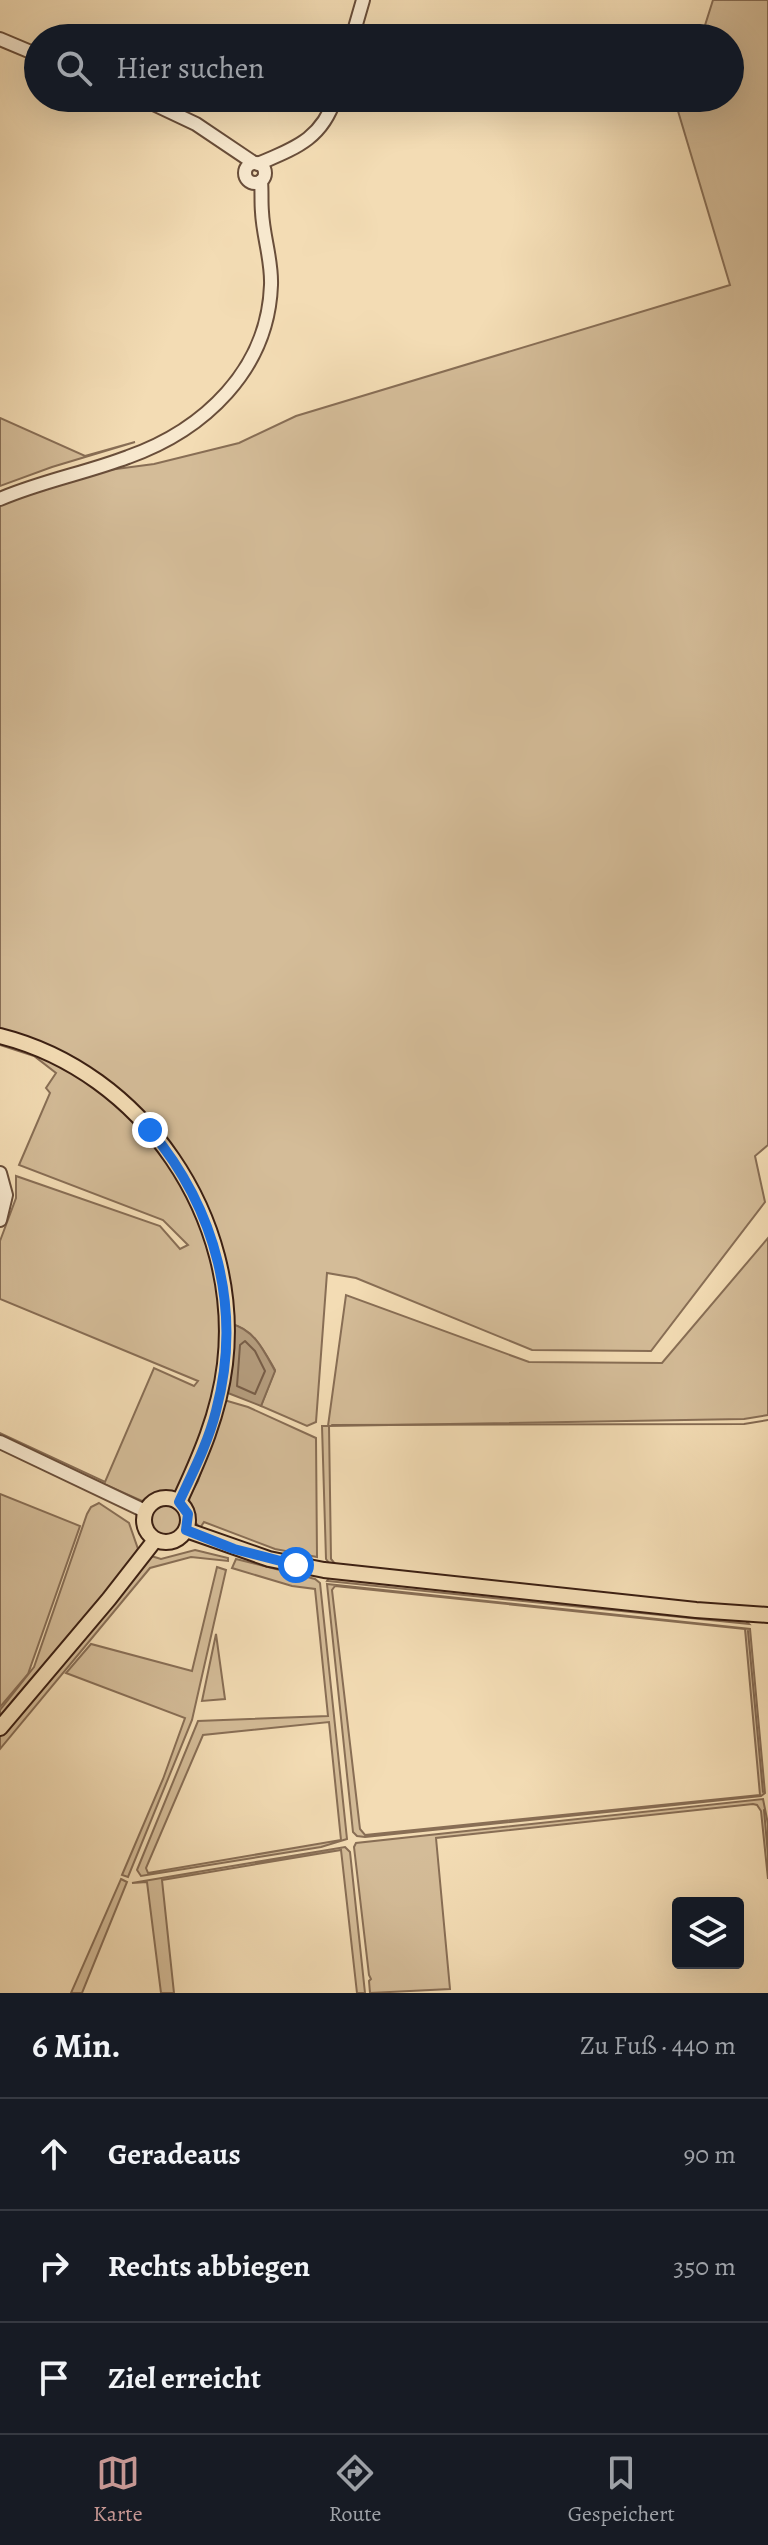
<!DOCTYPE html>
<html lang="de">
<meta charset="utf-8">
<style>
:root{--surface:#171b24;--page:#242831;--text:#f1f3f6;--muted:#9ea1a6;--line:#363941;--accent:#c59692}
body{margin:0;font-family:Alegreya,serif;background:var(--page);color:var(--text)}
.controls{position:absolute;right:24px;bottom:24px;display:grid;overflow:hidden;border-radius:8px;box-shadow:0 8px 32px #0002}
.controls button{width:72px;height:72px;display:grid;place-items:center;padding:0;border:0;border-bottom:2px solid var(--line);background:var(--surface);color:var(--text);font:40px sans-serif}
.stop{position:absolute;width:24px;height:24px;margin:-18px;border:6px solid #1a73e8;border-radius:50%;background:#fff}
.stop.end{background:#1a73e8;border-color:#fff;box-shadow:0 2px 8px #0008}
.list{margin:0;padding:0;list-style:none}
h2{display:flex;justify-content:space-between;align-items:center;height:104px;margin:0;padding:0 32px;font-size:34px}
h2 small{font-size:26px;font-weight:400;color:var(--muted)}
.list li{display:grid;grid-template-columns:52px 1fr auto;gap:24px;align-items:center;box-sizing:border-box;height:112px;padding:0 32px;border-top:2px solid var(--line)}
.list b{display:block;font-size:30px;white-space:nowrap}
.list em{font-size:26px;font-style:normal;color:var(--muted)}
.icon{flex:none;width:44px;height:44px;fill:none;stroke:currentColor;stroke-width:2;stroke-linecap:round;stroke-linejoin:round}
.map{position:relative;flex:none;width:768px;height:1993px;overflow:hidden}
.search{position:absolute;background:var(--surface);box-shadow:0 8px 32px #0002;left:24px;right:24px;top:24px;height:88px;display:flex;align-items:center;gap:20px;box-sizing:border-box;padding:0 28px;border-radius:44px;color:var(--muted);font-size:30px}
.sheet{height:440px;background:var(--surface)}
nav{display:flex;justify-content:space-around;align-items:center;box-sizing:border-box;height:112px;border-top:2px solid var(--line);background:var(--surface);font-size:22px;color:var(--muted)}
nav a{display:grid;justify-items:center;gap:4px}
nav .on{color:var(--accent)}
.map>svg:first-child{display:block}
.green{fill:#d4bc98;stroke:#886e55;stroke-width:2;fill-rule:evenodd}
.water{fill:#b49c7d;stroke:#846a52;stroke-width:2}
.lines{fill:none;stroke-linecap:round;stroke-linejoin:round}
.shore{stroke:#785e48;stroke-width:2}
.stream{stroke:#846a52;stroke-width:2}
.minor-casing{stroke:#694e3a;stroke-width:16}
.major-casing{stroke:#3b1f12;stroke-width:18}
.minor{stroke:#f7e8ce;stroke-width:12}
.major{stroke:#f3dcb4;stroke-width:14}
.route{stroke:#1a73e8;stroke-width:10}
</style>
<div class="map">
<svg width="768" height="1993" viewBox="0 0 768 1993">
<rect width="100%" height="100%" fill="#f3dcb4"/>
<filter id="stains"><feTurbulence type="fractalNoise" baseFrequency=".0025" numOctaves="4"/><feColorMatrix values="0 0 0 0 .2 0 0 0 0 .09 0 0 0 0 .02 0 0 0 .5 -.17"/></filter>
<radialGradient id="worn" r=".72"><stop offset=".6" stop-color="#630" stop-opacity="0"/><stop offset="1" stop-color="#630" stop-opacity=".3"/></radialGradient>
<!-- green -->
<g class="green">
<path d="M713 0H768V1145L755 1156 765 1202 651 1351 532 1350 356 1278 327 1273 316 1422 307 1426 261 1406 275 1370C264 1351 254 1329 231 1324L223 1260 139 1112 0 1031V504L101 471 154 464 239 443 296 416 730 285 678 111 682 98H730V38H701Z"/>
<polygon points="0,418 85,456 135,442 52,467 0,486"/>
<polygon points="0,1040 59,1064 113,1100 160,1148 206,1232 219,1289 220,1361 211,1414 178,1490 142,1501 0,1438 0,1433 105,1482 154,1368 194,1386 198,1381 0,1299 0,1241 16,1198 16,1176 160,1226 180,1249 188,1245 163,1220 19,1165 50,1093 46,1088 56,1073 34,1056 0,1045"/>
<polygon points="768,1238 768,1415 744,1419 329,1426 331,1559 336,1565 333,1568 326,1559 322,1426 328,1426 346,1295 529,1362 662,1363"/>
<polygon points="224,1400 248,1407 316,1438 317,1557 275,1549 204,1522 200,1528 191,1517 189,1497 198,1481"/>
<polygon points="0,1494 80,1526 28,1674 0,1707"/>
<circle cx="167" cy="1520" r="18"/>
<polygon points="99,1503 129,1523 138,1549 118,1581 0,1721 0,1710 34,1667 87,1514 91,1507"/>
<polygon points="195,1550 228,1558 228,1561 191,1557 150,1568 0,1749 0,1734 151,1556 161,1559"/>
<path d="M236 1559 315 1579 320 1583 347 1839 321 1847 141 1876 137 1870 198 1721 328 1716 315 1589 292 1586 232 1568ZM329 1722 341 1840 148 1873 146 1868 203 1735Z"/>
<polygon points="217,1567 226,1570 192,1720 128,1877 122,1875 163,1779 185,1718 66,1673 91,1644 192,1671"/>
<polygon points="330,1576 746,1621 749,1624 327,1581"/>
<path d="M327 1584 750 1629 765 1793 761 1796 365 1837 357 1836 353 1832ZM335 1586 745 1629 760 1795 365 1835 360 1829 332 1590Z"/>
<polygon points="216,1634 225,1699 202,1701"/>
<polygon points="763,1799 768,1824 768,1879 761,1811 757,1805 753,1804 436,1838 450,1989 370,1993 369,1981 371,1979 369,1975 354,1847 356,1843"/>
<polygon points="345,1847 350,1852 365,1993 357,1993 341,1850 162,1880 174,1993 161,1993 147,1882 132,1883"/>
<polygon points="121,1879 127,1882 82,1993 71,1993"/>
</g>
<!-- water -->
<path class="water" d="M231 1324C254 1329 264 1351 275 1371L261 1406 228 1393 232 1369Z"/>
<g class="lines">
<!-- shore -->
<polygon class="shore" points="245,1341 255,1351 265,1371 255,1394 237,1386 240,1345"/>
<!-- stream -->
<g class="stream">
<polyline points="332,1425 744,1424 768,1420"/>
<polyline points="719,1619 745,1621"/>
<polyline points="757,1622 767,1622"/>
<polyline points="748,1631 763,1792"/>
<polyline points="764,1810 768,1855"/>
</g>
<defs>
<g id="minor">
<polyline points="352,38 363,0"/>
<polyline points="0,39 38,55"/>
<polyline points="141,98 196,124 254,163"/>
<circle cx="255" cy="173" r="10"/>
<path d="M258 164C295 148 322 139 335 98"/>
<path d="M0 499C42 481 86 473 128 457 204 430 268 370 271 285 272 260 263 236 262 212 261 201 262 192 261 181"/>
<polyline points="0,1173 6,1195 0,1220"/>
<polyline points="0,1442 145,1511"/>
</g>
<g id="major">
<path d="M0 1036C143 1072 242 1218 225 1364 219 1414 200 1457 179 1502"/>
<circle cx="166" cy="1520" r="22"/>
<polyline points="186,1530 269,1559 324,1570 696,1610 768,1615"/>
<polyline points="0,1728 109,1599 155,1540"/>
</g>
</defs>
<!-- minor casing -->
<use href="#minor" class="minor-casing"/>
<!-- major casing -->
<use href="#major" class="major-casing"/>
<!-- minor -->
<use href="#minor" class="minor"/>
<!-- major -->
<use href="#major" class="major"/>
</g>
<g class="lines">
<!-- route -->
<path class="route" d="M150 1130C216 1209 243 1310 216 1411 208 1443 193 1472 179 1502L188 1514 186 1530 234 1549 296 1565"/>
</g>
<rect width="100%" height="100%" filter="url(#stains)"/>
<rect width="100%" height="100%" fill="url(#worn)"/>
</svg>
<div class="controls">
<button><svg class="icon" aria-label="layers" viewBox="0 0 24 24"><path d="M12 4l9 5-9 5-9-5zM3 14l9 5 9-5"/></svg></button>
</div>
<div class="stop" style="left:296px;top:1565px"></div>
<div class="stop end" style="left:150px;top:1130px"></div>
<div class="search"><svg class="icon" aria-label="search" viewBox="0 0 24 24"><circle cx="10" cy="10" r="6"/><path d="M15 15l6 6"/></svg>Hier suchen</div>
</div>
<section class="sheet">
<h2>6 Min.<small>Zu Fuß · 440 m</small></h2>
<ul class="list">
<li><svg class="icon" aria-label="ahead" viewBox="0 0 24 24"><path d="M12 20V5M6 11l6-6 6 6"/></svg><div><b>Geradeaus</b></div><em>90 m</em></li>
<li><svg class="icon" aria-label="right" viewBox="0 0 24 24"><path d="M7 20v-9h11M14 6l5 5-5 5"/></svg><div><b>Rechts abbiegen</b></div><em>350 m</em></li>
<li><svg class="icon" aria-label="arrive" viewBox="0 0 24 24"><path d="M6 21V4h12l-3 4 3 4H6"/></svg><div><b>Ziel erreicht</b></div></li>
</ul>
</section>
<nav>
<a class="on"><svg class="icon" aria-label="map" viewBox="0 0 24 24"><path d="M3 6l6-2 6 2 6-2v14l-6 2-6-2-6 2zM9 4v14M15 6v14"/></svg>Karte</a>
<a><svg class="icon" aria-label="directions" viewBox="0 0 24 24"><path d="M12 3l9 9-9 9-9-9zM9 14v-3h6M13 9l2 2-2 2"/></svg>Route</a>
<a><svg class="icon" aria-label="saved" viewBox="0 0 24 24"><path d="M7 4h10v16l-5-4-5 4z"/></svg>Gespeichert</a>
</nav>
